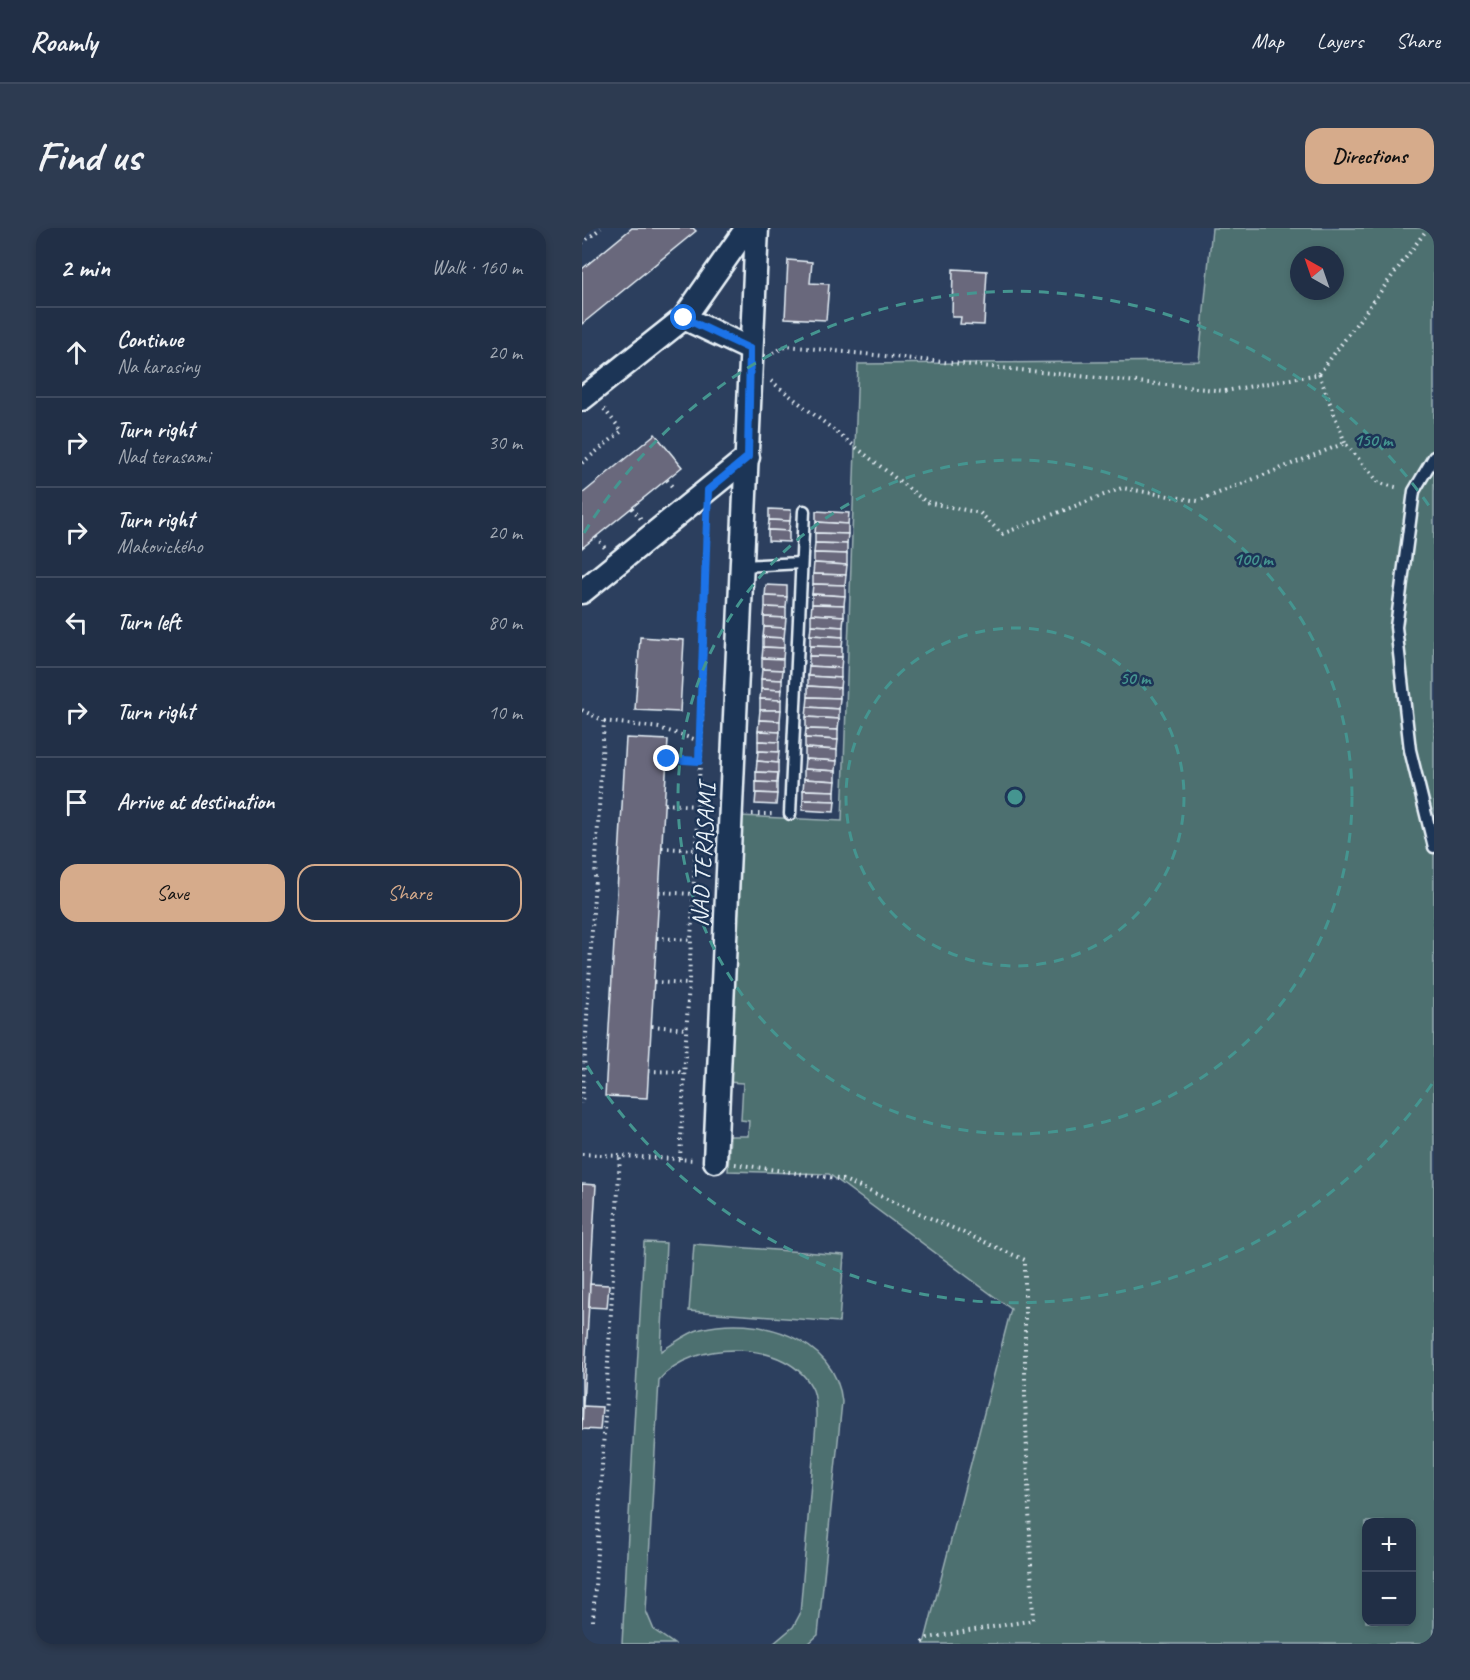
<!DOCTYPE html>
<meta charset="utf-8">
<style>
:root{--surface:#212f46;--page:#2d3b51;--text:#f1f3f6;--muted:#a2a9b3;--line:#3e4a5f;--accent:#d6ab8b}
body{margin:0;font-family:Caveat,sans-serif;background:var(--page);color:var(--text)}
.controls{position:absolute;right:18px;bottom:18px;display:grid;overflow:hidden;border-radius:12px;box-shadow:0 3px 9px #0003}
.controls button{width:54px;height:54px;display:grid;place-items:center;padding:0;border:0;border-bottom:2px solid var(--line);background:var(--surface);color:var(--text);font:30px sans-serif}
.compass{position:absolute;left:708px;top:18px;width:54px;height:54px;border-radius:50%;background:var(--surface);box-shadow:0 3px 9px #0003;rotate:320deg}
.stop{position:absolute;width:18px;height:18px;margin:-14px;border:4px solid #1a73e8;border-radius:50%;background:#fff}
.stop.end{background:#1a73e8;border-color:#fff;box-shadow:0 2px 6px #0008}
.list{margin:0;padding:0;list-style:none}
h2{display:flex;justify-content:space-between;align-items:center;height:78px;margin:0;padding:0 24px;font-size:26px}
h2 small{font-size:20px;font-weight:400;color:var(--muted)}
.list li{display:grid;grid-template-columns:39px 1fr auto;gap:18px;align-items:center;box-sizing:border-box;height:90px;padding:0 24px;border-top:2px solid var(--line)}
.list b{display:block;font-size:22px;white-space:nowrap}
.list p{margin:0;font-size:20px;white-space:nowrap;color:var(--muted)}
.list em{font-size:20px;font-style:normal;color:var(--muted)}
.actions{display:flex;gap:12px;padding:18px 24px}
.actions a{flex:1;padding:14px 0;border:2px solid var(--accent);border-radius:18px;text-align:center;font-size:21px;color:var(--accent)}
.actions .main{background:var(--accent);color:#111}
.icon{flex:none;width:33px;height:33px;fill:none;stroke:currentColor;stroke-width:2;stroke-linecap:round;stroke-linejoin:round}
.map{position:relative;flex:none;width:852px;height:1416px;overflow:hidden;border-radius:18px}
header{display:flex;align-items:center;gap:36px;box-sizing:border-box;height:84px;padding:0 30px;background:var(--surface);border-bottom:2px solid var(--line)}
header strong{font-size:28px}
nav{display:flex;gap:33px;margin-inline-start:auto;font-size:21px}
.intro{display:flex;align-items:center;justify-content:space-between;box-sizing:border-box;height:144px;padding:0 36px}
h1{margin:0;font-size:42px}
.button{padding:15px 27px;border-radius:18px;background:var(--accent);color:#111;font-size:21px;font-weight:700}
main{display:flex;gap:36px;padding:0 36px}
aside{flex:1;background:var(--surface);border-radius:18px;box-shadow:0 3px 9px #0003}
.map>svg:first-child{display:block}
.green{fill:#4e6f70;stroke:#9bb0b4;stroke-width:1.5;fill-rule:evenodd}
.building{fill:#69687c;stroke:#e8f1f8;stroke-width:1.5}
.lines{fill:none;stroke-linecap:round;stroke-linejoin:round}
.service-casing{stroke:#e8f1f8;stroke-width:15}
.minor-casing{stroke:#e8f1f8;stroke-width:27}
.path{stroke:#e8f1f8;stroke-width:4;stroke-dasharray:1.5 4.5;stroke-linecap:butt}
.service{stroke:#1d3557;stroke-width:10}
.minor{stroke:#1d3557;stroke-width:22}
.route{stroke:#1a73e8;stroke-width:8}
.ring{fill:none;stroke:#459590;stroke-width:3;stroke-dasharray:10 8}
.labels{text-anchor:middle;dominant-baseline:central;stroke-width:5;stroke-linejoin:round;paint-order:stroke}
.street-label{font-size:24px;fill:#e8f1f8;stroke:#1d3557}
.centre{fill:#459590;stroke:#1d3557;stroke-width:3}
.ring-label{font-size:18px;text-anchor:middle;font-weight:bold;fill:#459590;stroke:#1d3557;stroke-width:5;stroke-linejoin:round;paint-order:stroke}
</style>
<header>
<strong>Roamly</strong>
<nav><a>Map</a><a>Layers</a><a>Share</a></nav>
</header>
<div class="intro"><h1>Find us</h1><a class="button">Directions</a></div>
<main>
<aside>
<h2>2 min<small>Walk · 160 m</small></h2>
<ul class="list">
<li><svg class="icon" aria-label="ahead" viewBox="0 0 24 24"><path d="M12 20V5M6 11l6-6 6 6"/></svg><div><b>Continue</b><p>Na karasiny</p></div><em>20 m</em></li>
<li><svg class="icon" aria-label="right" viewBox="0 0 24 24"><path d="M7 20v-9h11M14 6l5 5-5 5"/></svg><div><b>Turn right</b><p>Nad terasami</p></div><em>30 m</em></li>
<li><svg class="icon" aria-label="right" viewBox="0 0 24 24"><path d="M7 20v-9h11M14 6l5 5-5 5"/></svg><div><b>Turn right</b><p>Makovického</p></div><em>20 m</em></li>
<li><svg class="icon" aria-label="left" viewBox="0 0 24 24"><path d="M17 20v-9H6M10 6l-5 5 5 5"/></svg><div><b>Turn left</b></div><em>80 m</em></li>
<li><svg class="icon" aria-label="right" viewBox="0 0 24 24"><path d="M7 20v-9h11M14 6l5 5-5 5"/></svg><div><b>Turn right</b></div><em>10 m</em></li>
<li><svg class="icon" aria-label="arrive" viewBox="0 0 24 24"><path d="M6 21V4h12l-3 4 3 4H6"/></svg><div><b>Arrive at destination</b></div></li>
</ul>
<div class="actions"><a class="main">Save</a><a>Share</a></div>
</aside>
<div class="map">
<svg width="852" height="1416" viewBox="0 0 852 1416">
<rect width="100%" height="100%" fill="#2c3f5e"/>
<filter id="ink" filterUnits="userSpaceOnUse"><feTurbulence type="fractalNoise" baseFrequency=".0167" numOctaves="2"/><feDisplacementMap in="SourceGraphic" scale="12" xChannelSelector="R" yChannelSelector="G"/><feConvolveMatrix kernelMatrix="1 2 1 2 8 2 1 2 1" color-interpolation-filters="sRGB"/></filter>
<g filter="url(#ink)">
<!-- green -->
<g class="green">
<path d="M630 0H852V1416H342L429 1081 247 946 146 943 148 908H166L167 893 159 892 161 855 144 854 159 588 260 593 276 136 617 133ZM717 27H753V63H717ZM784 1294H830V1394H784Z"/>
<path d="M62 1014 84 1015 79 1123C92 1116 104 1105 119 1101 174 1087 254 1109 260 1174L236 1407 226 1416H191L211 1399 218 1386 234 1195C234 1184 235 1172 231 1162 208 1110 109 1111 77 1152L64 1383 72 1402 92 1416H40Z"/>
<polygon points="112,1016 262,1027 257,1094 107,1083"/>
</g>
<!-- building -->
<g class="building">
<polygon points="50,0 111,0 114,3 0,96 0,41"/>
<polygon points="206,32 230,34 228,55 247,56 244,92 203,90"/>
<polygon points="371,41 405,43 402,97 378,96 379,89 370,89"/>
<polygon points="73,206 100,239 0,320 0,266"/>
<polygon points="187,281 209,282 208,293 187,292"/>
<polygon points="234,283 267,285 266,296 234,294"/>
<polygon points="187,292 208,293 207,303 186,302"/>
<polygon points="234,294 266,296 266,306 233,305"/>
<polygon points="186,302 207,303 207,314 186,313"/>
<polygon points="233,305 266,306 265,316 233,315"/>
<polygon points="233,315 265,316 265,326 232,325"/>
<polygon points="232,325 265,326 265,337 232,335"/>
<polygon points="232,335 265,337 264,347 231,346"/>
<polygon points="231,346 264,347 263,357 231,356"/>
<polygon points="231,356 263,357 263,368 230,366"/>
<polygon points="184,357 205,358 205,369 183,368"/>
<polygon points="230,366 263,368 262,377 230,376"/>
<polygon points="183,368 205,369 204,380 183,379"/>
<polygon points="230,376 262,377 262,388 229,386"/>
<polygon points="183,379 204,380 204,390 182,389"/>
<polygon points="229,386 262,388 261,399 229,397"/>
<polygon points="182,389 204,390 203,400 182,399"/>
<polygon points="229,397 261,399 261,409 228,407"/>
<polygon points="182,399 203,400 202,410 181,409"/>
<polygon points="228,407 261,409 260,419 228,418"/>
<polygon points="58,409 102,412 98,484 53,482"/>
<polygon points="181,409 202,410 202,420 181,419"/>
<polygon points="228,418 260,419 260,429 227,428"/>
<polygon points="181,419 202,420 201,431 180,430"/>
<polygon points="227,428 260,429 259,440 227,438"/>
<polygon points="180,430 201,431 201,442 180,441"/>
<polygon points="227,438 259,440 259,450 226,448"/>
<polygon points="180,441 201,442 200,452 179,451"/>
<polygon points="226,448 259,450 258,460 226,458"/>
<polygon points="179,451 200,452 200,462 179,461"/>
<polygon points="226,458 258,460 258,470 226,469"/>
<polygon points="179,461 200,462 199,472 178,471"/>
<polygon points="226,469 258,470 257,481 225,479"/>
<polygon points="178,471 199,472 199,482 178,482"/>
<polygon points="225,479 257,481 257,491 224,489"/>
<polygon points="178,482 199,482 198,493 177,492"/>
<polygon points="224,489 257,491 256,502 224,501"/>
<polygon points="177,492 198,493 198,504 176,503"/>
<polygon points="224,501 256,502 256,512 223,510"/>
<polygon points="176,503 198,504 197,514 176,513"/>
<polygon points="44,510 86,512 65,870 23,868"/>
<polygon points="223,510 256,512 255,522 223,520"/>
<polygon points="176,513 197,514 197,524 176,523"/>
<polygon points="223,520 255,522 255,533 223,531"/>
<polygon points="176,523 197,524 196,535 175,533"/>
<polygon points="223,531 255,533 254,543 222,541"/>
<polygon points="175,533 196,535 196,545 174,544"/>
<polygon points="222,541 254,543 254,553 222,551"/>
<polygon points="174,544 196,545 195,555 174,554"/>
<polygon points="222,551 254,553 253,563 221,562"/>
<polygon points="174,554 195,555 195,566 174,565"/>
<polygon points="221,562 253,563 253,573 221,572"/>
<polygon points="174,565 195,566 194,577 173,576"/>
<polygon points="221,572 253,573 252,584 220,582"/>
<polygon points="0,956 14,957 0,1194"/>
<polygon points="8,1056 27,1057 25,1080 7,1079"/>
<polygon points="1,1178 20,1179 18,1202 0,1201"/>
</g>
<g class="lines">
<defs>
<g id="service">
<polyline points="852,229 832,263 814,399 828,522 852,619"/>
<polyline points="161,338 219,335"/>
<polyline points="208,586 222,283"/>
</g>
<g id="minor">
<polyline points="102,90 168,121"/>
<polyline points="0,171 102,90 165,0"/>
<polyline points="0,364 166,229"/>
<polyline points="133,933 175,0"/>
</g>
</defs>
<!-- service casing -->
<use href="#service" class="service-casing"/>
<!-- minor casing -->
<use href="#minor" class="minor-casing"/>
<!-- path -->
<g class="path">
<polyline points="0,15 19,0"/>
<polyline points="191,125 205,118 643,163 737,146 846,0"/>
<polyline points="737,146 763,215"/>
<polyline points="189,153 344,274 398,285 420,306 540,260 616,273 763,215 797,255 817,260"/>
<polyline points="0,235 40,203 22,181"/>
<polyline points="85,252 92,261"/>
<polyline points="50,280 59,291"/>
<polyline points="14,309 23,320"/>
<polyline points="0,482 22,493 0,876"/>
<polyline points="22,493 77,500 118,513"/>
<polyline points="85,531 117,533"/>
<polyline points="83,576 115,578"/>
<polyline points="170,586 192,586"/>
<polyline points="80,620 113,622"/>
<polyline points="77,664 111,666"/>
<polyline points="75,710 109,712"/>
<polyline points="72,754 106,756"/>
<polyline points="70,798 104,801"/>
<polyline points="67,843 102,844"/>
<polyline points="0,926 113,932"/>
<polyline points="98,931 119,513 125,290"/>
<polyline points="153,936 262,952 443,1032 443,1169 451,1392 346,1410 339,1416"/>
<polyline points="11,1393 38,928"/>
</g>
<!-- service -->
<use href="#service" class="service"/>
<!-- minor -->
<use href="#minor" class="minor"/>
</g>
</g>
<g class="lines" filter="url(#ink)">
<!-- route -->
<polyline class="route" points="85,531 117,533 126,262 166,229 168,121 102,90"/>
</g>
<!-- distance rings -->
<g class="ring">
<circle cx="433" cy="569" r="169"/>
<circle cx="433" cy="569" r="337"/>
<path d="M850 856A506 506 0 0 1 2 833M2 305A506 506 0 0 1 850 282"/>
</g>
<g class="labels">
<!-- street labels -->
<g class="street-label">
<text transform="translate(121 627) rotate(-87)">NAD TERASAMI</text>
</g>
</g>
<circle cx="433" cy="569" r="9" class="centre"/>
<g class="ring-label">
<text x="791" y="218">150 m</text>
<text x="671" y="337">100 m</text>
<text x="553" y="456">50 m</text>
</g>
</svg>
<div class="controls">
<button>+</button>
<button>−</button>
</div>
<svg class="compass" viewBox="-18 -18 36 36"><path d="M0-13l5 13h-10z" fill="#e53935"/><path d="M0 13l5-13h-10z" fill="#a2a9b3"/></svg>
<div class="stop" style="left:102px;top:90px"></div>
<div class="stop end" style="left:85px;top:531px"></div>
</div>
</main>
